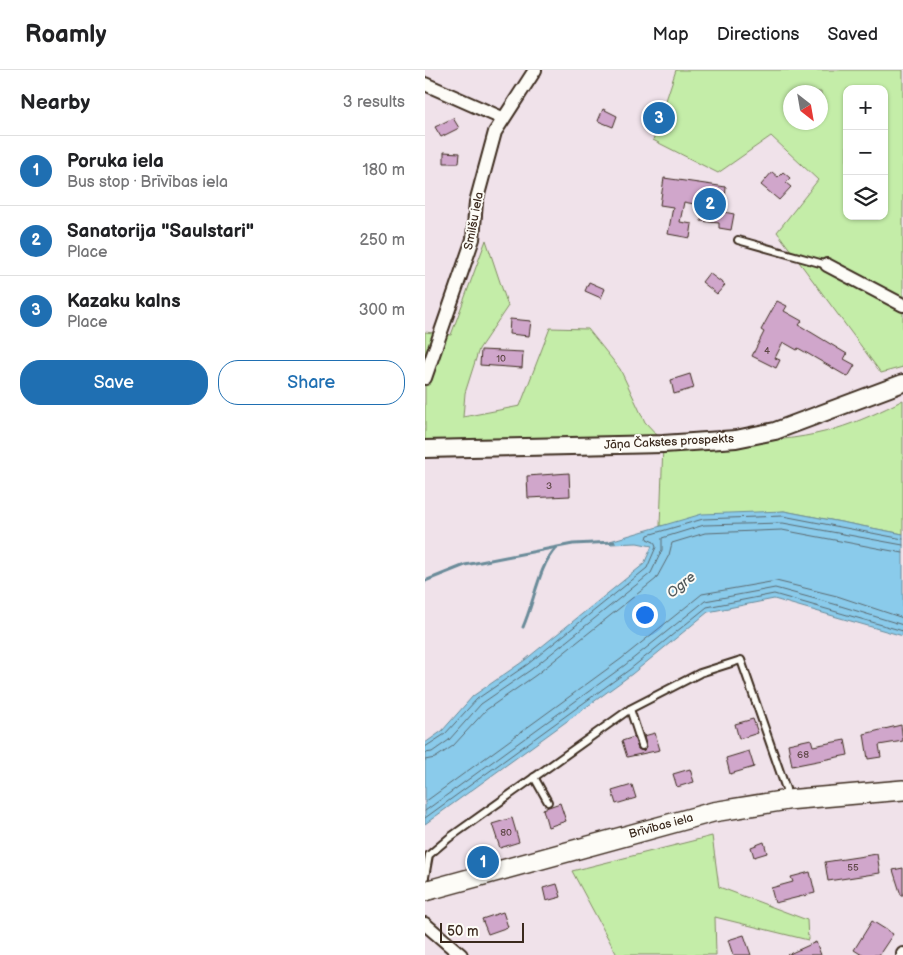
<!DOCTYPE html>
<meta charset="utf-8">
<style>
:root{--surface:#fff;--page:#f2f2f2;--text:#202124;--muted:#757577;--line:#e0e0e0;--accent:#1f6fb2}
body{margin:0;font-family:"Balsamiq Sans",sans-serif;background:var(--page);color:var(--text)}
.controls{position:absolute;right:15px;top:15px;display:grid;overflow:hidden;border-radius:10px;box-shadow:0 1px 4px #0004}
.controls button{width:45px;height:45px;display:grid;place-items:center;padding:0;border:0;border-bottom:1px solid var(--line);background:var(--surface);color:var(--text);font:25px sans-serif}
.compass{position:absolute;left:358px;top:15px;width:45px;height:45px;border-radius:50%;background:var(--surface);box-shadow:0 1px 4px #0004;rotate:149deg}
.scale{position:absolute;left:15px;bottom:12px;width:84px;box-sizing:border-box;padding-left:5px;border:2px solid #3b2a1e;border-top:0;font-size:14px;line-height:18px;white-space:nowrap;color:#3b2a1e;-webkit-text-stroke:4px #fdfcf7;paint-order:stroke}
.you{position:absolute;left:219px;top:544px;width:18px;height:18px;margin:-12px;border:4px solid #fff;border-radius:50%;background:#1a73e8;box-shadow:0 0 0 8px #1a73e833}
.badge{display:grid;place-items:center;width:32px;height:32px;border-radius:50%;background:var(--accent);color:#fff;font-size:16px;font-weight:700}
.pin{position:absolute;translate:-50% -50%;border:2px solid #fff;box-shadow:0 1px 5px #0006}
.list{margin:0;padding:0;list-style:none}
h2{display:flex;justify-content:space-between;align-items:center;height:65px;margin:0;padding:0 20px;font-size:21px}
h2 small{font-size:16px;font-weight:400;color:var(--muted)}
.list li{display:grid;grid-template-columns:32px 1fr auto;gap:15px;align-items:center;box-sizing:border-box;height:70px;padding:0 20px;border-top:1px solid var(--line)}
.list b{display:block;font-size:19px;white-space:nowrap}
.list p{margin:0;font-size:16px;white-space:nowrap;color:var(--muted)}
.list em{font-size:16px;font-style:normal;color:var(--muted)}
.actions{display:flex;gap:10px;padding:15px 20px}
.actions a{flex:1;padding:11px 0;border:1px solid var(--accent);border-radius:20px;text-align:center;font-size:18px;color:var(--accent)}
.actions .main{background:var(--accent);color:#fff}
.icon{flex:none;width:28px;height:28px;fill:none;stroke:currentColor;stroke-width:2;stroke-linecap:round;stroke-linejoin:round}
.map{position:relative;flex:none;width:478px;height:885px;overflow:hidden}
header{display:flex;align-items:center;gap:30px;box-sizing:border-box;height:70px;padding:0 25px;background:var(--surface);border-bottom:1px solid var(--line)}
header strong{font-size:24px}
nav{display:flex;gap:28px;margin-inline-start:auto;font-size:18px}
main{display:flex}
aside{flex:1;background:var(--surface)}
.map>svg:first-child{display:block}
.green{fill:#c4eda8;stroke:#808c63;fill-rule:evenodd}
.water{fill:#8acbeb;stroke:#6a8b99}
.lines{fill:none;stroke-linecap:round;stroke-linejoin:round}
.shore{stroke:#5b6a70;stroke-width:1}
.stream{stroke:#6a8b99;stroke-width:3}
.building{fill:#d0a6cb;stroke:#3b2a1e}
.service-casing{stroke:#3b2a1e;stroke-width:10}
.minor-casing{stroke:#3b2a1e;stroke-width:16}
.tertiary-casing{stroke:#3b2a1e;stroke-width:20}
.secondary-casing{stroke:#3b2a1e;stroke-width:22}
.service{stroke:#fdfcf7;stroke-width:6}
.minor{stroke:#fdfcf7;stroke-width:12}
.tertiary{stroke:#fdfcf7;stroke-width:16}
.secondary{stroke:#fdfcf7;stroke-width:19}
.labels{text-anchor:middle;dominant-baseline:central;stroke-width:4;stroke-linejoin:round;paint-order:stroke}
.number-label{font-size:10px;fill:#604949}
.street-label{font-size:12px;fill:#3b2a1e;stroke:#fdfcf7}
.water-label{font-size:14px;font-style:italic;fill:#535a5c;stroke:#fdfcf7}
</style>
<header>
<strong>Roamly</strong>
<nav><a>Map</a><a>Directions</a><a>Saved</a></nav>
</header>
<main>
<aside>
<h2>Nearby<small>3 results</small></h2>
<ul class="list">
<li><span class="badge">1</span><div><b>Poruka iela</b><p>Bus stop · Brīvības iela</p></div><em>180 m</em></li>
<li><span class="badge">2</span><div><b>Sanatorija &quot;Saulstari&quot;</b><p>Place</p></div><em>250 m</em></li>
<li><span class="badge">3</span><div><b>Kazaku kalns</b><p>Place</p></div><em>300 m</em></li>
</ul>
<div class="actions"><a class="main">Save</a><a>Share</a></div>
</aside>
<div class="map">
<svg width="478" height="885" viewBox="0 0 478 885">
<rect width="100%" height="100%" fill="#f0e2ea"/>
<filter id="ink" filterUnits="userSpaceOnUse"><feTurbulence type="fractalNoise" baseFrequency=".02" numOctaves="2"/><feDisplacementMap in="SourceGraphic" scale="10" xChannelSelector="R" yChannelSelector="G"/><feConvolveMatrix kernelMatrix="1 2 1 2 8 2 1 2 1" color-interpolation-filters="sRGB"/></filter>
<g filter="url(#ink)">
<!-- green -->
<g class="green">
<path d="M251 0H478V297L456 303 352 162 393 110 346 66 293 103 228 70ZM422 19H459V146H422ZM366 22H396V52H366Z"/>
<polygon points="61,170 83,236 54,279 40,323 38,347 95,336 125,258 163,259 195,299 220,352 234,367 0,371 0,262 26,265"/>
<path d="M478 330V464L359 441 235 456 238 374C292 372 358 375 410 359 433 352 457 341 478 330Z"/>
<polygon points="287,766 294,817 382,850 383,870 290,847 291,885 192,885 147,801"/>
</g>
<!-- water -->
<polygon class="water" points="359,441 478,464 478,566 349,529 283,542 207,604 0,754 0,673 17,661 48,626 100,590 219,494 227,476 212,473 185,474 185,471 277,444"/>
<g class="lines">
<!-- shore -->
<g class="shore">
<polyline points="0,677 20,664 52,629 103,594 222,498 231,477 229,472 222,469 223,465 278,449 358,446 478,469"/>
<polyline points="0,683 7,682 24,670 56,634 107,599 226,503 237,480 237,468 279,455 358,453 478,475"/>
<polyline points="0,690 10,688 28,676 61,640 111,605 231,509 244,485 247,473 280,463 357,460 478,483"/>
<polyline points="0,732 196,589 277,524 351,511 412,526 478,548"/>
<polyline points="0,741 200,595 280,531 350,518 409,534 478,555"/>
<polyline points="0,748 204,600 282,537 349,524 478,561"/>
</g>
<!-- stream -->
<g class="stream">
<polyline points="0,511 40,495 148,474 189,472"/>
<path d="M98 557C109 533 114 495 131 478"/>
</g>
</g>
<!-- building -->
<g class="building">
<polygon points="178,39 192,46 188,57 173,51"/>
<polygon points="28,48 34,58 16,67 10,57"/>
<polygon points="19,82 35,83 34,93 19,93"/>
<polygon points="347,102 353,107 358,102 365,108 361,113 366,117 354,130 336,115"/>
<polygon points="239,108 301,117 299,142 309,144 306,160 294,158 294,153 276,151 279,136 259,132 255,152 267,154 265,168 243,164 248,137 235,135"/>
<polygon points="284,203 300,215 292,224 277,212"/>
<polygon points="164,212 180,219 176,228 160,221"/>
<polygon points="352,231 362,236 359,241 377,251 374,255 422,284 419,289 430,295 423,307 373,278 372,280 358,272 350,288 355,290 351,298 327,286 339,262 336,260"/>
<polygon points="85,249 106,251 104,266 84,264"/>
<polygon points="56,280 98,282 97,298 55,295"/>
<polygon points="265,304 269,318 249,324 246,310"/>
<polygon points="144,403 145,426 103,428 102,406"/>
<polygon points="328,649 333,663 314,669 310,654"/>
<polygon points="476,655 478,671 454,675 456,687 443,689 439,664"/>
<polygon points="230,663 235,680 202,687 197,671 209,667 213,679 218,681 222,677 219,666"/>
<polygon points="386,669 388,676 420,670 423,685 367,696 363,674"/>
<polygon points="324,681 329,697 305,704 301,688"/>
<polygon points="265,699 269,712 252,717 248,704"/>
<polygon points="207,715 211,728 191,734 187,721"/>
<polygon points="135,733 141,751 123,757 118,739"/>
<polygon points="87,748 94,772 75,778 67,754"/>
<polygon points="339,772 342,783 329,787 326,777"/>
<polygon points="452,784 455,803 403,811 400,792"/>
<polygon points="478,798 478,825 476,825 468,800"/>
<polygon points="385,802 390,823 350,833 346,818 368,812 366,807"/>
<polygon points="132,814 136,827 121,831 118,818"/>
<polygon points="78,842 83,857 63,864 57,849"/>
<polygon points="447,851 468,864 454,885 437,885 429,880"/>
<polygon points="319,865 326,885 308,885 303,870"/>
<polygon points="391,872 396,885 362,885"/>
</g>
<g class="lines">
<defs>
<g id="service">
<polyline points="313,170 402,195"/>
<polyline points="205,639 217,676"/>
<polyline points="109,707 123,732"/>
<polyline points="0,807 4,785 24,768 205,639 275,603 316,590 361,719 362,729"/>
</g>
<g id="minor">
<polyline points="0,14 77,48"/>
<polyline points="402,195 478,235"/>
<polyline points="0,308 48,169 51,132 70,62 110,0"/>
<polyline points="0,854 36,885"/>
<polyline points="478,885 478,884"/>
</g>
<polyline id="tertiary" points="0,379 238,374 311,369 350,361 478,313"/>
<polyline id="secondary" points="0,821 288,742 362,730 478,720"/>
</defs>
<!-- service casing -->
<use href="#service" class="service-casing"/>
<!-- minor casing -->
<use href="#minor" class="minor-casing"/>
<!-- tertiary casing -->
<use href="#tertiary" class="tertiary-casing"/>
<!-- secondary casing -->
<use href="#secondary" class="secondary-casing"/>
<!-- service -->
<use href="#service" class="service"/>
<!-- minor -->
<use href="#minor" class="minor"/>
<!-- tertiary -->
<use href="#tertiary" class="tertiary"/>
<!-- secondary -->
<use href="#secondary" class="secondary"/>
</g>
</g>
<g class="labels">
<!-- number labels -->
<g class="number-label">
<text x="342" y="281">4</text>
<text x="76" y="289">10</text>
<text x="124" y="416">3</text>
<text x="378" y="685">68</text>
<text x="81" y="763">80</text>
<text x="428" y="798">55</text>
</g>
<!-- street labels -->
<g class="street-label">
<text transform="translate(49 151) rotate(-79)">Smilšu iela</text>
<text transform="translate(244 372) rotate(-3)">Jāņa Čakstes prospekts</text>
<text transform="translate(236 756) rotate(-15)">Brīvības iela</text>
</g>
<!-- water labels -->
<g class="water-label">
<text transform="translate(256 515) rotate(-39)">Ogre</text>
</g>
</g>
</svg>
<div class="controls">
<button>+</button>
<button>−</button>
<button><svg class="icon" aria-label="layers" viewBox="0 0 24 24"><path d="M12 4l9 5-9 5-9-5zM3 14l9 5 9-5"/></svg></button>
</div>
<svg class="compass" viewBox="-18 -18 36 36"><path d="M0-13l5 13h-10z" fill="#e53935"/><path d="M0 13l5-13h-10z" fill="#757577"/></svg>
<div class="scale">50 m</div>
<div class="you"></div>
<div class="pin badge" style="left:58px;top:792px">1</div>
<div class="pin badge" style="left:285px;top:134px">2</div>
<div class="pin badge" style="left:234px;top:48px">3</div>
</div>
</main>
